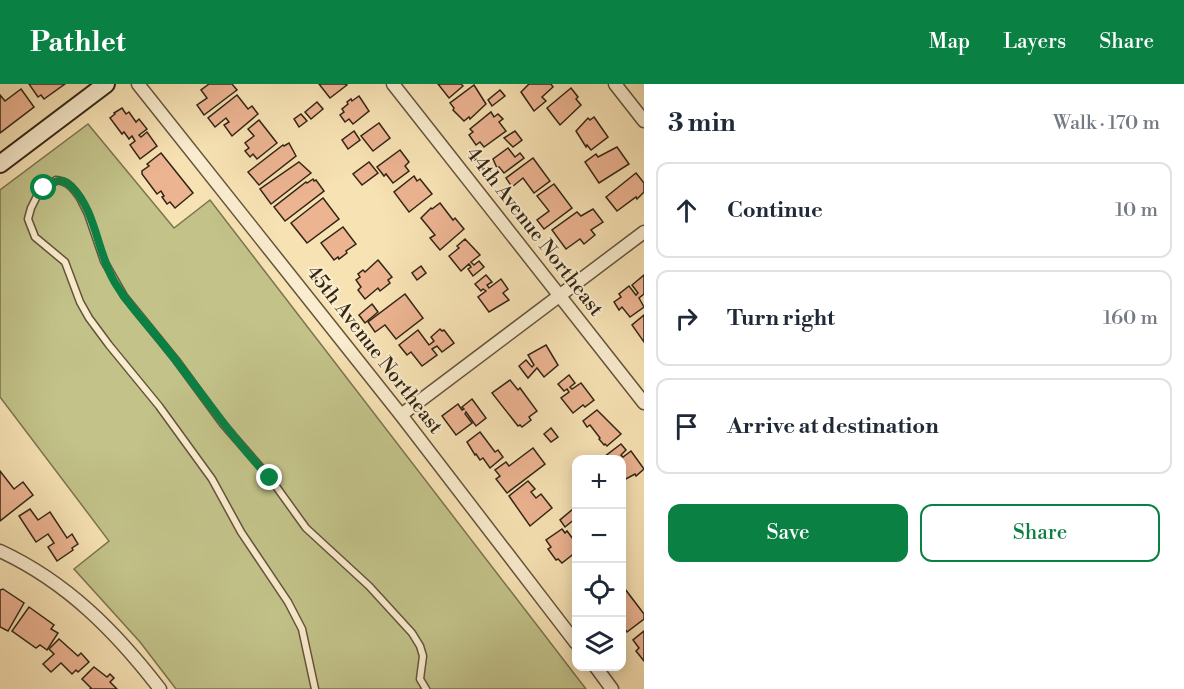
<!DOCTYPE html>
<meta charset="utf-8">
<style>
:root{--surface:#fff;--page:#f2f2f3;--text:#1f2937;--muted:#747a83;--line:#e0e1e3;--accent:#0b8043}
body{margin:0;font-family:"Libre Bodoni",serif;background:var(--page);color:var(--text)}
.controls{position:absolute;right:18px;bottom:18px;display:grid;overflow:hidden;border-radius:12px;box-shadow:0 3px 15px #0003}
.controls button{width:54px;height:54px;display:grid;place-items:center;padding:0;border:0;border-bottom:2px solid var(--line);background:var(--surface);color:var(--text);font:30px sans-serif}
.stop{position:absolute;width:18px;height:18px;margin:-14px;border:4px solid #0b8043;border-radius:50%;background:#fff}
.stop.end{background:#0b8043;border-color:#fff;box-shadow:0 2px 6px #0008}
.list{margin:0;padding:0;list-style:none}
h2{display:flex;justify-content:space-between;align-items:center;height:78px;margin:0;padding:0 24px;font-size:26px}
h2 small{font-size:20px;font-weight:400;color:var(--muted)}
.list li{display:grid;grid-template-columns:39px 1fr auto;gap:18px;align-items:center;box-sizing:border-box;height:96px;margin:0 12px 12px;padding:0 12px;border:2px solid var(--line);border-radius:12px}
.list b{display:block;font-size:22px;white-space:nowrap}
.list em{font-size:20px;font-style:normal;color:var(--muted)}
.actions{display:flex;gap:12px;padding:18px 24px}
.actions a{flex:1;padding:14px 0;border:2px solid var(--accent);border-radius:12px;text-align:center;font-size:21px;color:var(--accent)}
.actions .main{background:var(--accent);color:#fff}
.icon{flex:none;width:33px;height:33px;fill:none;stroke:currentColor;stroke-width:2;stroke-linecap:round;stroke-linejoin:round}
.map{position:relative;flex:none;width:644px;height:605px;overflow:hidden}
header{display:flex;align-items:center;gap:36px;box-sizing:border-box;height:84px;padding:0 30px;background:var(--accent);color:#fff}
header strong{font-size:28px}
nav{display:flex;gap:33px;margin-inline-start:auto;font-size:21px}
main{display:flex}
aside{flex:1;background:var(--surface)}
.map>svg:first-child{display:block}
.green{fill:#c2c289;stroke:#7a744f;stroke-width:1.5}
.building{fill:#edb492;stroke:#322515;stroke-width:1.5}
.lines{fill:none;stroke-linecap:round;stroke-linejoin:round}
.lane-casing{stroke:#63543d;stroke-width:9}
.street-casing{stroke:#63543d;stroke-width:15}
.secondary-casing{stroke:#322515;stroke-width:20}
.lane{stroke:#faecce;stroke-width:6}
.street{stroke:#faecce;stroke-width:12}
.secondary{stroke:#faecce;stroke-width:16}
.route{stroke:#0b8043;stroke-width:8}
.labels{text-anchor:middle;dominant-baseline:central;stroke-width:4.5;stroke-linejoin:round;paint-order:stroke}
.street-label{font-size:20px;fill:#322515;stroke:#faecce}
</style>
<header>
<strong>Pathlet</strong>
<nav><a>Map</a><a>Layers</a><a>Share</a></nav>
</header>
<main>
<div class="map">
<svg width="644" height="605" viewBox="0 0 644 605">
<rect width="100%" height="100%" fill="#f7e2b4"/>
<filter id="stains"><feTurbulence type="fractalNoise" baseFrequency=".00333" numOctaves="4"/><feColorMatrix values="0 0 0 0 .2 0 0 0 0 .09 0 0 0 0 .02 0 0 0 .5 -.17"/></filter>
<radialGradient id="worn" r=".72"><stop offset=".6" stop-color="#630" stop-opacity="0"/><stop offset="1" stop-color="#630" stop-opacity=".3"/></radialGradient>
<!-- green -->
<polygon class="green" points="88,40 174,144 210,116 586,605 176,605 140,558 74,485 109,457 0,313 0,106"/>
<!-- building -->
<g class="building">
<polygon points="29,0 65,0 44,15 41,11 38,13"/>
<polygon points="209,0 232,0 237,6 204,31 197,21 207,14 201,6"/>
<polygon points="319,0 345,0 347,1 330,14"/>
<polygon points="438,0 461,0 463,2 449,14"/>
<polygon points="529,0 551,0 553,3 542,13 546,17 534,27 521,8"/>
<polygon points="474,1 486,20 470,35 469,33 464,37 453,26 454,24 450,19"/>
<polygon points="571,4 578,13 576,15 581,21 560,41 547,24"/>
<polygon points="21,5 34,23 0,49 0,11 5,17"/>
<polygon points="500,6 505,12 492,22 488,16"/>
<polygon points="237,11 248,25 252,22 258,30 232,52 224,41 229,38 226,34 215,43 208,34"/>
<polygon points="359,12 369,27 353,40 349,35 345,38 340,31 344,28 342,25 348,20 347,18 351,15 352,17"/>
<polygon points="317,18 323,25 311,35 305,28"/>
<polygon points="122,24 126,30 129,28 136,38 139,35 147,45 139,51 141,53 147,48 157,62 140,75 130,61 135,57 132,52 129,55 124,48 122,50 110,34 115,30 114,29"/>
<polygon points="491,28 494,33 498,30 503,35 499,38 506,47 484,63 480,58 476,61 469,51 473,48 470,45"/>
<polygon points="301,30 307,37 299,43 294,35"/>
<polygon points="594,33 608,53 591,66 587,61 586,63 576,47 588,34 590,36"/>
<polygon points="259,36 277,59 257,75 253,70 250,73 245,67 249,64 245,59 254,52 248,45"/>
<polygon points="379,39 390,54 373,67 361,52"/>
<polygon points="354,47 360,56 348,65 342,56"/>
<polygon points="515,47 522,56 513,63 504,54"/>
<polygon points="289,59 296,72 259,101 248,88 283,61 284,62"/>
<polygon points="617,63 629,80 599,99 585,78 596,70 598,73"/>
<polygon points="508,64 515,73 520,69 524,74 504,89 499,83 497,84 493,75"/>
<polygon points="400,66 409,78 405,82 409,87 393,99 386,90 384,92 377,83"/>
<polygon points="161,69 193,109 175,124 170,118 167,120 162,113 164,112 161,107 157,110 142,90 142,87 149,82 147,80"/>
<polygon points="533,74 550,97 534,109 523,94 512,103 506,94"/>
<polygon points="299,78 311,89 271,120 260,105"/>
<polygon points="369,78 378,89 362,101 353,90"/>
<polygon points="636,89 644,99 644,108 637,115 636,113 617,127 606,113"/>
<polygon points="414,92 417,97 420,95 432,110 409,128 394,108"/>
<polygon points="313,95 314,97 316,96 324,107 285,137 274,123 306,98 307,99"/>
<polygon points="554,100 572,124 544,145 537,136 549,127 537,112"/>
<polygon points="323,114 339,135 307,159 291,139"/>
<polygon points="440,119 453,136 455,134 464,145 440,166 430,154 435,151 421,134 431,124 432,125"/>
<polygon points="593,125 603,138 591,146 595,151 584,160 580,155 566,165 552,146 577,128 581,132"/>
<polygon points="343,143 356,160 346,167 347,169 339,175 338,173 334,176 321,159"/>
<polygon points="465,155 480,171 471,178 474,181 479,177 484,183 473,192 468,185 471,183 469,180 461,187 449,172 459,164 457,162"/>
<polygon points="378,176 392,193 388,196 390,199 380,207 378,204 365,215 358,206 361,203 356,196 360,193 358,190 363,186 365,188"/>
<polygon points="421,182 426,189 417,196 412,189"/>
<polygon points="486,191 492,198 487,201 489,204 501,195 508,205 503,209 509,216 489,228 478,213 486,207 483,205 481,207 475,200"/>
<polygon points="644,191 644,210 639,214 644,223 630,233 622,223 619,226 614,218 621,213 619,210 629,202 636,211 638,209 632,201"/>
<polygon points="405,210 423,234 396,255 385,241 375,248 368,238"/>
<polygon points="372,220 378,228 365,239 359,231"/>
<polygon points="644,231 644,258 632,241"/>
<polygon points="440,245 442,247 444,246 454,259 442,268 437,262 432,265 437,271 422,282 411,268 407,271 399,261 418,246 429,261 434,257 431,253"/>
<polygon points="546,261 558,281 544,293 537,284 528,294 519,282 526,276 532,283 534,281 528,271"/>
<polygon points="569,291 575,299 570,303 572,305 581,299 594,316 585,323 583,321 573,329 561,314 569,308 567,305 564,307 558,300"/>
<polygon points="510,296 518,306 520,304 537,327 529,333 531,336 522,343 520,341 518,342 492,309"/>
<polygon points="472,315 486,334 476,342 466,328 465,330 472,339 456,351 442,332 458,320 462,326 464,325 462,323"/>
<polygon points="597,326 621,350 607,362 605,360 604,361 599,355 600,354 590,341 587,343 583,337"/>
<polygon points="551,344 558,353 551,358 544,350"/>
<polygon points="480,348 495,368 498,366 503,373 490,384 483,374 480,376 476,370 475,371 467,358"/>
<polygon points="621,360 626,366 621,371 623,373 631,367 644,385 636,392 635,390 624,396 622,393 622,376 618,373 615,376 606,376 604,373"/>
<polygon points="533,364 545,380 507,409 496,395 500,392 495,386 506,378 509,382"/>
<polygon points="0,387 14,405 23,398 33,411 0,437"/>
<polygon points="528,397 535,405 531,408 536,414 541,410 552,424 530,442 509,412"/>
<polygon points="30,425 38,436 50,428 67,454 72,450 78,460 72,464 73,466 57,477 48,463 54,459 48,450 36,458 19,432"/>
<polygon points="573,425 576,430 576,434 565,443 560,436"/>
<polygon points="562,445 565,449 567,447 576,459 576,468 562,479 558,475 556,476 548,465 551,463 546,456"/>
<polygon points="622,501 644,530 644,535 627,548 622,541"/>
<polygon points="3,505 24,519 8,547 0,543 0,506"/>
<polygon points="29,523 54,541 51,545 58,549 47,566 40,561 36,564 12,547"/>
<polygon points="644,547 644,577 636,567 639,564 633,556"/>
<polygon points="59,555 78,572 81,569 89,578 78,588 76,586 72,590 61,579 51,588 43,580 54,570 49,565"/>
<polygon points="94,583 107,593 110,590 114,594 110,598 117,605 90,605 91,604 82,595"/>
</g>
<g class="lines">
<defs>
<path id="lane" d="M315 605 302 545 288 518 241 448 212 395 159 322 109 261 89 234 80 218 65 178 35 153 28 135 31 124 37 112 56 96C68 97 73 104 80 114L88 130 104 177 124 212 176 276 223 340 270 394 306 444 369 502 412 549 420 562 423 572 420 595 426 605"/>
<g id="street">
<polyline points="138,0 401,331 576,559"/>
<polyline points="393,0 644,319"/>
<polyline points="615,0 644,37"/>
<polyline points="401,331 644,148"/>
<path d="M0 467C67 498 116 548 160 605"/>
<polyline points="595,582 612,605"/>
</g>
<polyline id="secondary" points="0,80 106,0"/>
</defs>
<!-- lane casing -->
<use href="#lane" class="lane-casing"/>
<!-- street casing -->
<use href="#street" class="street-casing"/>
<!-- secondary casing -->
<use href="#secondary" class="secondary-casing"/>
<!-- lane -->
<use href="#lane" class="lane"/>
<!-- street -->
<use href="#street" class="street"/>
<!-- secondary -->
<use href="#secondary" class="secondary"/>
</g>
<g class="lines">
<!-- route -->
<path class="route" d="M44 104C54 98 61 92 71 102 96 126 97 168 114 197 129 223 152 245 170 269 203 311 233 355 270 394"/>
</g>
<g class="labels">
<!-- street labels -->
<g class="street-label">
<text transform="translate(534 148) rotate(52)">44th Avenue Northeast</text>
<text transform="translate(374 266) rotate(52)">45th Avenue Northeast</text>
</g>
</g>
<rect width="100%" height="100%" filter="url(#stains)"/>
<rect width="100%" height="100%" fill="url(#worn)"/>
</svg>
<div class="controls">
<button>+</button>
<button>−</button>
<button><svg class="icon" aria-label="locate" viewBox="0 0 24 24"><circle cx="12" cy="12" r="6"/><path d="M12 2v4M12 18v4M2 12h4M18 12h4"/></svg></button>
<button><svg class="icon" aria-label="layers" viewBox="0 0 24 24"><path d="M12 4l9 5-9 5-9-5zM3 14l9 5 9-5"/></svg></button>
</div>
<div class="stop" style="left:44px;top:104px"></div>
<div class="stop end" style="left:270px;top:394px"></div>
</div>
<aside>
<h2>3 min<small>Walk · 170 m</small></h2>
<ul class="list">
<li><svg class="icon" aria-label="ahead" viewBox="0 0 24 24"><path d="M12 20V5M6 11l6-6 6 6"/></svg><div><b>Continue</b></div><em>10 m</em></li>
<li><svg class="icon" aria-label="right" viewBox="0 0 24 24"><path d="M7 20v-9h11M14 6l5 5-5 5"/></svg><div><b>Turn right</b></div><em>160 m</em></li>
<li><svg class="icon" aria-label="arrive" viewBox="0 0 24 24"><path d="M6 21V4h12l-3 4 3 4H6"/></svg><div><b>Arrive at destination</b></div></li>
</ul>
<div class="actions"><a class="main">Save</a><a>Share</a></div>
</aside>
</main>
